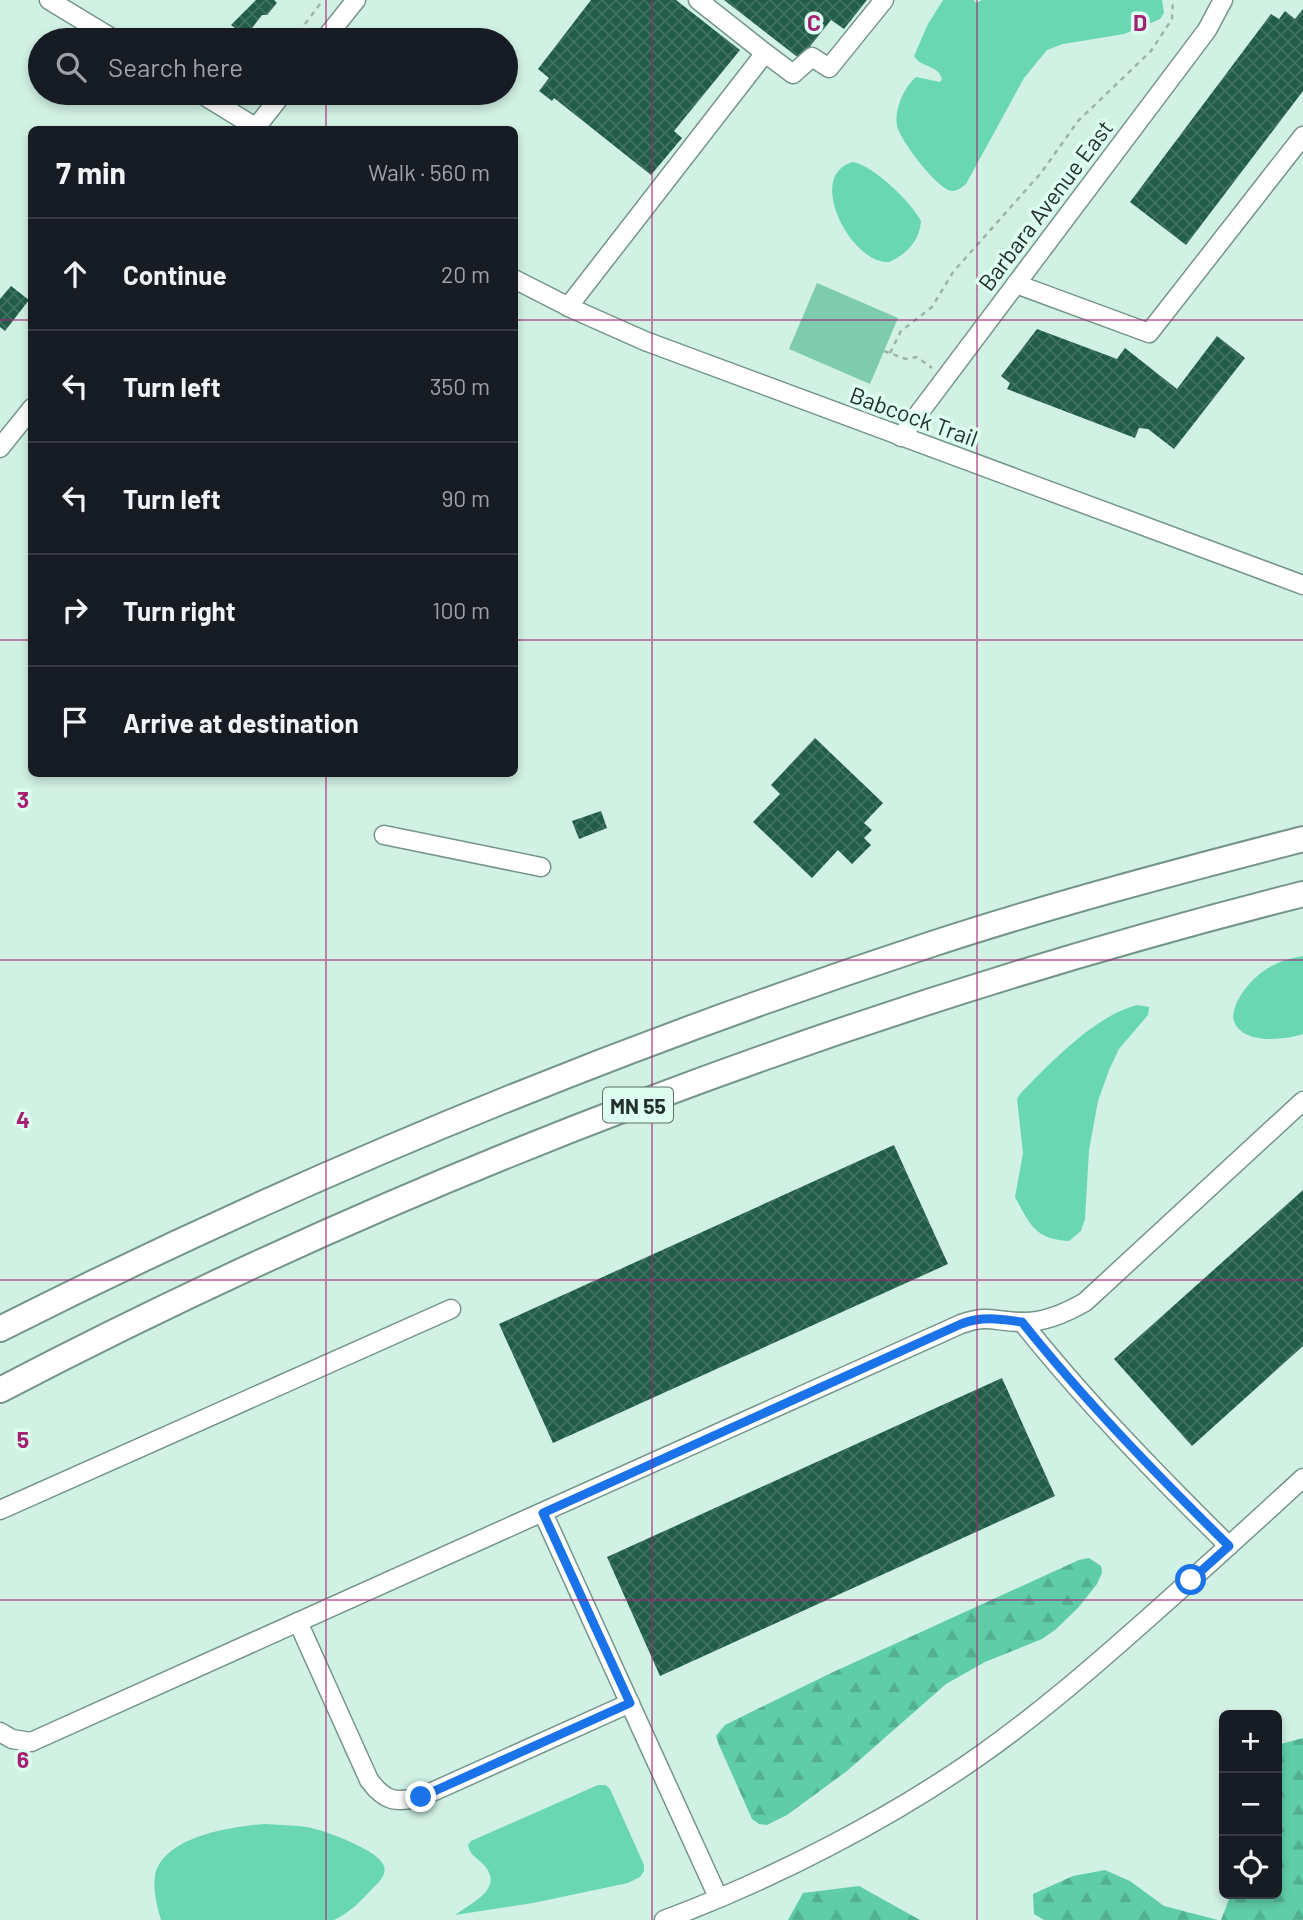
<!DOCTYPE html>
<meta charset="utf-8">
<style>
:root{--surface:#171b24;--page:#242831;--text:#f1f3f6;--muted:#9ea1a6;--line:#363941}
body{margin:0;font-family:Barlow,sans-serif;background:var(--page);color:var(--text)}
.controls{position:absolute;right:21px;bottom:21px;display:grid;overflow:hidden;border-radius:10px;box-shadow:0 4px 10px #0003}
.controls button{width:63px;height:63px;display:grid;place-items:center;padding:0;border:0;border-bottom:2px solid var(--line);background:var(--surface);color:var(--text);font:35px sans-serif}
.stop{position:absolute;width:21px;height:21px;margin:-16px;border:5px solid #1a73e8;border-radius:50%;background:#fff}
.stop.end{background:#1a73e8;border-color:#fff;box-shadow:0 2px 7px #0008}
.list{margin:0;padding:0;list-style:none}
h2{display:flex;justify-content:space-between;align-items:center;height:91px;margin:0;padding:0 28px;font-size:30px}
h2 small{font-size:23px;font-weight:400;color:var(--muted)}
.list li{display:grid;grid-template-columns:46px 1fr auto;gap:21px;align-items:center;box-sizing:border-box;height:112px;padding:0 28px;border-top:2px solid var(--line)}
.list b{display:block;font-size:26px;white-space:nowrap}
.list em{font-size:23px;font-style:normal;color:var(--muted)}
.icon{flex:none;width:38px;height:38px;fill:none;stroke:currentColor;stroke-width:2;stroke-linecap:round;stroke-linejoin:round}
.map{position:relative;flex:none;width:1303px;height:1920px;overflow:hidden}
.search{position:absolute;background:var(--surface);box-shadow:0 4px 10px #0003;left:28px;top:28px;width:490px;height:77px;display:flex;align-items:center;gap:18px;box-sizing:border-box;padding:0 24px;border-radius:38px;color:var(--muted);font-size:26px}
.panel{position:absolute;background:var(--surface);box-shadow:0 4px 10px #0003;left:28px;top:126px;width:490px;height:651px;border-radius:10px}
.map>svg:first-child{display:block}
.forest{fill:url(#forest-firs)}
.pitch{fill:#7fcbaf}
.water{fill:#69d7b2}
.building{fill:url(#building-cross-hatch)}
.lines{fill:none;stroke-linecap:round;stroke-linejoin:round}
.minor-casing{stroke:#769589;stroke-width:21}
.highway-casing{stroke:#769589;stroke-width:28}
.path{stroke:#9ab5a9;stroke-width:2.5;stroke-dasharray:5 5;stroke-linecap:butt}
.minor{stroke:#fff;stroke-width:18}
.highway{stroke:#fff;stroke-width:24}
.route{stroke:#1a73e8;stroke-width:9}
.grid{fill:none;stroke:#a42271;stroke-width:2;stroke-opacity:0.55}
.labels{text-anchor:middle;dominant-baseline:central;stroke-width:7;stroke-linejoin:round;paint-order:stroke}
.shield{fill:#ddfef0;stroke:#5b6e66;stroke-width:2}
.shield-label{font-size:21px;font-weight:bold;fill:#23302b}
.street-label{font-size:23px;fill:#23302b;stroke:#ddfef0}
.grid-label{font-size:23px;text-anchor:middle;font-weight:bold;fill:#a42271;stroke:#ddfef0;stroke-width:7;stroke-linejoin:round;paint-order:stroke}
</style>
<div class="map">
<svg width="1303" height="1920" viewBox="0 0 1303 1920">
<defs>
<pattern id="forest-firs" width="22" height="20" patternUnits="userSpaceOnUse" patternTransform="scale(1.75)"><rect width="22" height="20" fill="#5fcda8"/><path d="M5 1l3.5 6h-7zM16 11l3.5 6h-7z" fill="#52b091"/></pattern>
<pattern id="building-cross-hatch" width="8" height="8" patternUnits="userSpaceOnUse" patternTransform="scale(1.75)"><rect width="8" height="8" fill="#225d4a"/><path d="M0 0l8 8M0 8l8-8" fill="none" stroke="#417161"/></pattern>
</defs>
<rect width="100%" height="100%" fill="#d0f1e3"/>
<!-- forest -->
<g class="forest">
<polygon points="1089,1558 1101,1566 1102,1573 1097,1584 1078,1608 1055,1630 1042,1639 985,1662 946,1684 847,1771 787,1815 767,1825 759,1824 752,1819 719,1745 716,1736 725,1725 831,1673 1079,1560"/>
<polygon points="1303,1738 1303,1920 1221,1920 1231,1894 1277,1894 1277,1745"/>
<polygon points="1105,1870 1130,1881 1164,1906 1218,1920 1044,1920 1034,1914 1033,1894 1073,1876"/>
<polygon points="859,1886 920,1920 788,1920 803,1893"/>
</g>
<!-- pitch -->
<polygon class="pitch" points="817,283 898,318 870,384 789,349"/>
<!-- water -->
<g class="water">
<path d="M943 0H974L976 3 982 0H1162L1164 13 1160 19 1124 34 1063 44 1047 50 1024 78 966 184C962 187 958 191 952 191 938 190 900 140 897 126 894 110 904 87 916 77L940 82 942 79C939 65 921 68 914 56L928 24Z"/>
<path d="M853 162C874 166 911 202 921 221 920 240 906 255 889 262 852 265 804 175 853 162Z"/>
<path d="M1303 956V1034C1285 1040 1242 1045 1234 1021 1232 1014 1235 1006 1238 1000 1252 975 1274 960 1303 956Z"/>
<path d="M1137 1005 1149 1007 1148 1015 1119 1049 1109 1070 1098 1101 1089 1150 1085 1219 1081 1231 1069 1241C1035 1240 1029 1223 1015 1197L1023 1153 1017 1099 1020 1094C1050 1063 1096 1015 1137 1005Z"/>
<path d="M598 1785H606L610 1789 644 1865V1871L640 1877 628 1883 533 1903 455 1915C474 1901 507 1887 481 1862 475 1857 469 1853 468 1845L471 1841Z"/>
<path d="M264 1824C278 1825 293 1825 307 1827 324 1830 379 1850 384 1866 387 1875 378 1883 372 1889 361 1901 349 1913 334 1920H161C157 1906 153 1891 155 1876 163 1836 231 1827 264 1824Z"/>
</g>
<!-- building -->
<g class="building">
<polygon points="256,0 274,0 277,3 267,15 262,15 246,36 231,25"/>
<polygon points="591,0 676,0 740,50 674,131 682,138 651,175 554,98 552,101 539,91 549,78 538,69"/>
<polygon points="724,0 867,0 844,29 831,20 800,59"/>
<polygon points="1303,9 1303,91 1186,245 1130,202 1271,14 1279,19 1285,11 1295,19"/>
<polygon points="11,286 29,300 5,331 0,327 0,299"/>
<polygon points="1037,329 1117,359 1125,348 1177,389 1217,336 1245,358 1174,449 1148,429 1139,428 1135,438 1007,389 1010,383 1001,376"/>
<polygon points="815,738 883,803 864,823 872,830 864,838 871,845 852,864 838,850 812,878 753,822 780,794 771,785"/>
<polygon points="601,811 607,828 579,839 572,821"/>
<polygon points="894,1145 948,1264 553,1443 499,1324"/>
<polygon points="1303,1190 1303,1346 1192,1446 1114,1359"/>
<polygon points="1002,1378 1055,1496 660,1676 607,1557"/>
</g>
<g class="lines">
<defs>
<g id="minor">
<polyline points="49,0 115,40"/>
<polyline points="698,0 765,53"/>
<polyline points="324,40 356,0"/>
<polyline points="200,93 260,130"/>
<polyline points="254,130 283,93"/>
<polyline points="514,279 573,309 645,341 1303,585"/>
<polyline points="1016,284 1149,333 1303,136"/>
<polyline points="568,307 765,53 793,74 812,57 829,68 884,0"/>
<polyline points="901,437 1207,30 1223,0"/>
<polyline points="0,448 32,408"/>
<polyline points="384,835 541,867"/>
<path d="M1022 1322C1085 1401 1157 1475 1229 1546"/>
<polyline points="0,1510 451,1309"/>
<polyline points="543,1513 718,1897"/>
<path d="M298 1622 369 1780C385 1802 396 1803 421 1797L630 1703"/>
<path d="M0 1732 12 1739 31 1742 961 1324C990 1314 994 1322 1021 1322 1043 1323 1066 1313 1085 1302L1303 1101"/>
<path d="M664 1920C771 1880 889 1820 982 1754 1040 1713 1093 1667 1146 1620 1199 1573 1251 1526 1303 1478"/>
</g>
<g id="highway">
<path d="M0 1329C301 1177 612 1049 932 944 1054 904 1179 871 1303 839"/>
<path d="M0 1390C412 1175 853 1008 1303 894"/>
</g>
</defs>
<!-- minor casing -->
<use href="#minor" class="minor-casing"/>
<!-- highway casing -->
<use href="#highway" class="highway-casing"/>
<!-- path -->
<g class="path">
<polyline points="293,40 323,0"/>
<polyline points="248,101 254,93"/>
<polyline points="884,351 906,359 917,357 932,368"/>
<polyline points="890,353 901,331 932,307 953,272 1041,173 1078,121 1151,51 1172,19 1173,0"/>
</g>
<!-- minor -->
<use href="#minor" class="minor"/>
<!-- highway -->
<use href="#highway" class="highway"/>
</g>
<g class="lines">
<!-- route -->
<path class="route" d="M421 1797 630 1703 543 1513 961 1324C982 1316 1000 1319 1022 1322 1085 1401 1157 1475 1229 1546L1191 1580"/>
</g>
<!-- grid -->
<path class="grid" d="M326 0V40M652 0V1920M977 0V1920M326 93V130M0 320H32M514 320H1303M0 640H32M514 640H1303M326 774V1920M0 960H1303M0 1280H1303M0 1600H1303"/>
<g class="labels">
<!-- shield labels -->
<rect class="shield" x="603" y="1087.5" width="70" height="35" rx="5"/>
<g class="shield-label">
<text x="638" y="1105">MN 55</text>
</g>
<!-- street labels -->
<g class="street-label">
<text transform="translate(1045 205) rotate(-53)">Barbara Avenue East</text>
<text transform="translate(914 416) rotate(20)">Babcock Trail</text>
</g>
</g>
<g class="grid-label">
<text x="814" y="31">C</text>
<text x="1140" y="31">D</text>
<text x="23" y="808">3</text>
<text x="23" y="1128">4</text>
<text x="23" y="1448">5</text>
<text x="23" y="1768">6</text>
</g>
</svg>
<div class="controls">
<button>+</button>
<button>−</button>
<button><svg class="icon" aria-label="locate" viewBox="0 0 24 24"><circle cx="12" cy="12" r="6"/><path d="M12 2v4M12 18v4M2 12h4M18 12h4"/></svg></button>
</div>
<div class="stop" style="left:1191px;top:1580px"></div>
<div class="stop end" style="left:421px;top:1797px"></div>
<div class="search"><svg class="icon" aria-label="search" viewBox="0 0 24 24"><circle cx="10" cy="10" r="6"/><path d="M15 15l6 6"/></svg>Search here</div>
<section class="panel">
<h2>7 min<small>Walk · 560 m</small></h2>
<ul class="list">
<li><svg class="icon" aria-label="ahead" viewBox="0 0 24 24"><path d="M12 20V5M6 11l6-6 6 6"/></svg><div><b>Continue</b></div><em>20 m</em></li>
<li><svg class="icon" aria-label="left" viewBox="0 0 24 24"><path d="M17 20v-9H6M10 6l-5 5 5 5"/></svg><div><b>Turn left</b></div><em>350 m</em></li>
<li><svg class="icon" aria-label="left" viewBox="0 0 24 24"><path d="M17 20v-9H6M10 6l-5 5 5 5"/></svg><div><b>Turn left</b></div><em>90 m</em></li>
<li><svg class="icon" aria-label="right" viewBox="0 0 24 24"><path d="M7 20v-9h11M14 6l5 5-5 5"/></svg><div><b>Turn right</b></div><em>100 m</em></li>
<li><svg class="icon" aria-label="arrive" viewBox="0 0 24 24"><path d="M6 21V4h12l-3 4 3 4H6"/></svg><div><b>Arrive at destination</b></div></li>
</ul>
</section>
</div>
